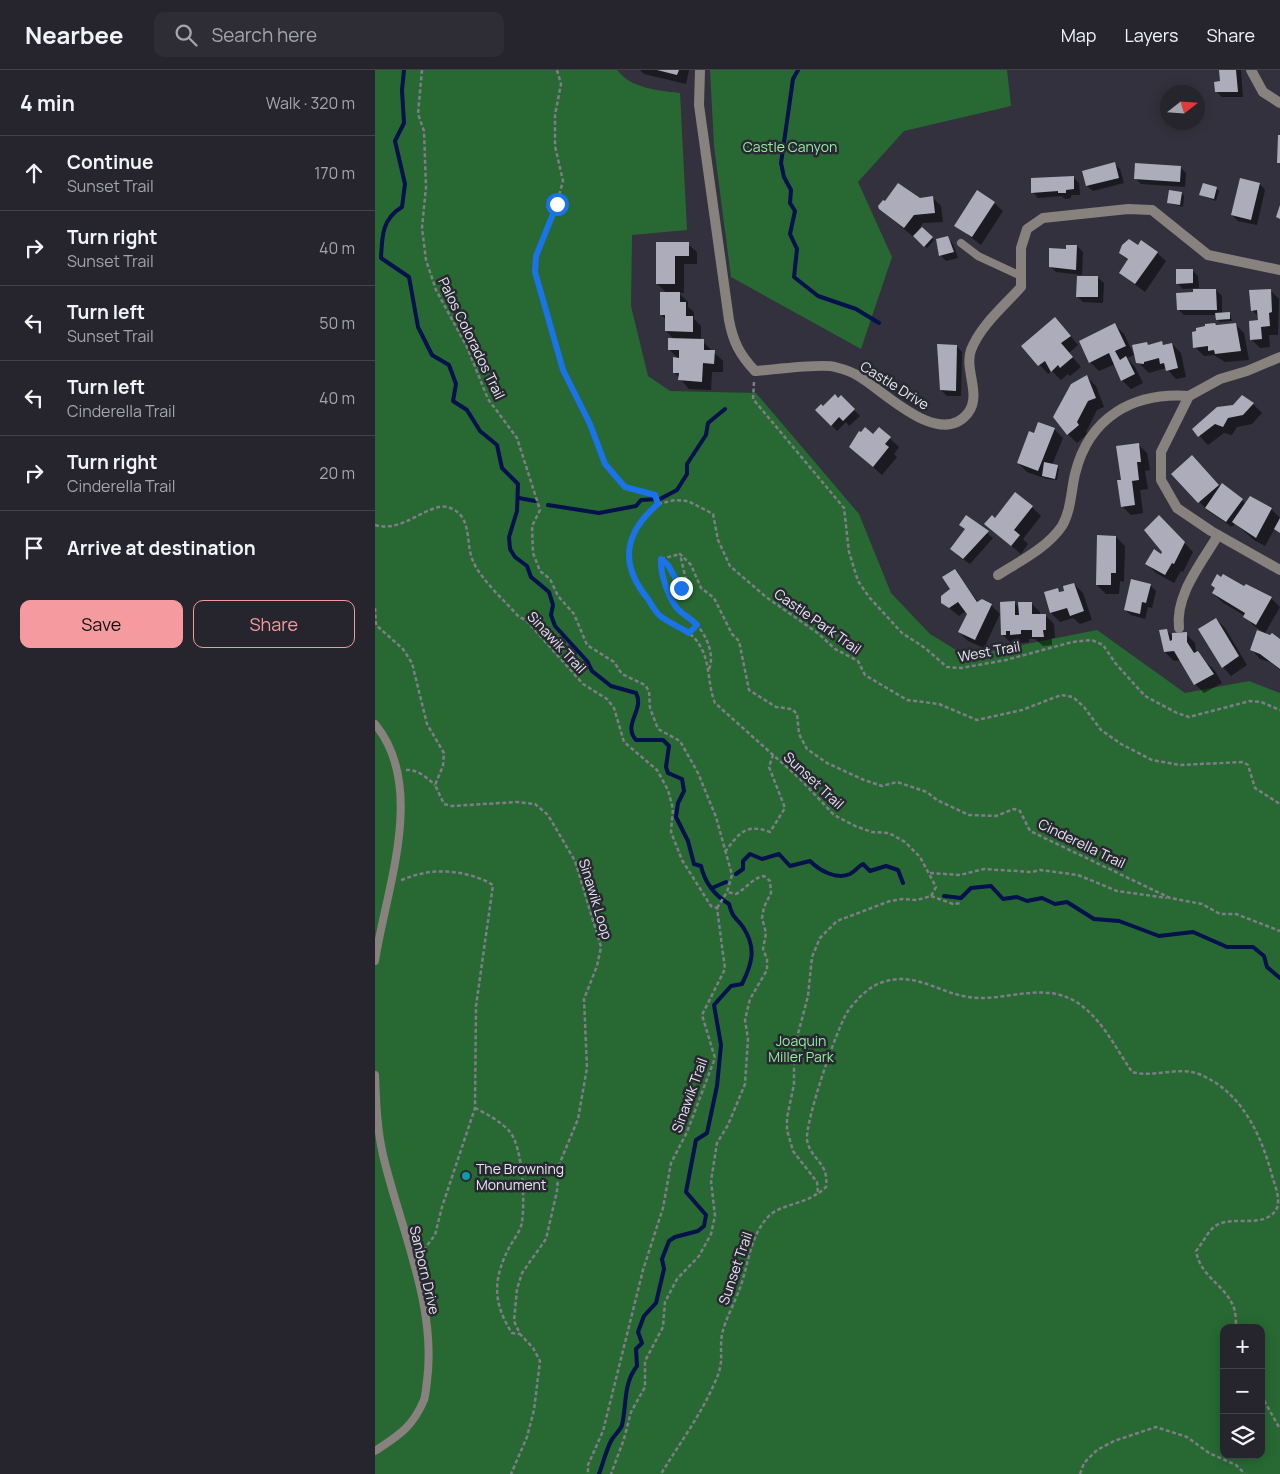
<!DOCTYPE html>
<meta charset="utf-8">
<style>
:root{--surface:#26252e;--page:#2e2d36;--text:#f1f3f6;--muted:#a4a5aa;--line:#42424a;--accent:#f59b9f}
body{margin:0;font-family:Manrope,sans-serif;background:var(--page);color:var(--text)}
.controls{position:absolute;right:15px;bottom:15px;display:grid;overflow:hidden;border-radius:10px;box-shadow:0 2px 12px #0003}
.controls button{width:45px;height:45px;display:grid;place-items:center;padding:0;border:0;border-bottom:1px solid var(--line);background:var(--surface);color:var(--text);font:25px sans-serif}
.compass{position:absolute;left:785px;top:15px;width:45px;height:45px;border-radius:50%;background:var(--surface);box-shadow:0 2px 12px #0003;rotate:73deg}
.stop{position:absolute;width:15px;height:15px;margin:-11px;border:4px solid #1a73e8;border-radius:50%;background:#fff}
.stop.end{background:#1a73e8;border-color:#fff;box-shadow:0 1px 5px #0008}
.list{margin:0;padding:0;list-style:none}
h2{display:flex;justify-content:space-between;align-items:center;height:65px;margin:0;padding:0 20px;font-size:21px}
h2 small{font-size:16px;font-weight:400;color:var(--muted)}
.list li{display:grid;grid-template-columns:32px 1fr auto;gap:15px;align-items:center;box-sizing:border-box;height:75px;padding:0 20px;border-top:1px solid var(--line)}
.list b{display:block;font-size:19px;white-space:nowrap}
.list p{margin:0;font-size:16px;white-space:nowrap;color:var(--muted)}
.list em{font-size:16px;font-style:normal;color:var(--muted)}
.actions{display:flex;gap:10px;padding:15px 20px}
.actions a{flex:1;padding:11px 0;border:1px solid var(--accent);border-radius:10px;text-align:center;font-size:18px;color:var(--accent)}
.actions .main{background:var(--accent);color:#111}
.icon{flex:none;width:28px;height:28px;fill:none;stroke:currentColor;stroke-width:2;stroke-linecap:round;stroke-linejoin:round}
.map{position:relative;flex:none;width:905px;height:1404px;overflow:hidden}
header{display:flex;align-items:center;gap:30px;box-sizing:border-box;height:70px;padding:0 25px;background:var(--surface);border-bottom:1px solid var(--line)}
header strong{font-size:24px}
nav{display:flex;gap:28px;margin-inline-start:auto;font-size:18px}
.search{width:350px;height:45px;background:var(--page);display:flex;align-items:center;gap:12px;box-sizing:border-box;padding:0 18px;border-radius:10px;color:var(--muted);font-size:19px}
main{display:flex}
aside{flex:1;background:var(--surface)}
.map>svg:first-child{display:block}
.green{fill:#286933;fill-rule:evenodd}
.shadow{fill:#0007}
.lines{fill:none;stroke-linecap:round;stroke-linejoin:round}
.stream{stroke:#03114c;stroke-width:4}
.building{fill:#adacba}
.path{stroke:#7e7d88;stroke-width:2.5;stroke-dasharray:4 2.5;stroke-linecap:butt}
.service{stroke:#87827e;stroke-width:8}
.minor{stroke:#87827e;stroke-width:10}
.route{stroke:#1a73e8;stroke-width:6}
.culture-dot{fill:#0f9aa8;stroke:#282832;stroke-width:2}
.labels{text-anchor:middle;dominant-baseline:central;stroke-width:5;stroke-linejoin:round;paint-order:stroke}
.park-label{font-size:14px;fill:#93ed9c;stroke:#282832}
.street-label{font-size:14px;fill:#e7e6ee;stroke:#282832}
.poi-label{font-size:14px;fill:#e7e6ee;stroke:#282832;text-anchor:start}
</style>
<header>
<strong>Nearbee</strong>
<div class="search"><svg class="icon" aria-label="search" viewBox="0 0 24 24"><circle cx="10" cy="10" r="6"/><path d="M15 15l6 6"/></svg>Search here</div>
<nav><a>Map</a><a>Layers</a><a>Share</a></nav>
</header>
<main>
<aside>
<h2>4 min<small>Walk · 320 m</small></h2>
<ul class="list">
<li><svg class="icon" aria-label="ahead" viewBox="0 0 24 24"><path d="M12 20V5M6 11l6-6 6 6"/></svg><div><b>Continue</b><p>Sunset Trail</p></div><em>170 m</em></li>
<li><svg class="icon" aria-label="right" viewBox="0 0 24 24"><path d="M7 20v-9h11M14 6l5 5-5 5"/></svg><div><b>Turn right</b><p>Sunset Trail</p></div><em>40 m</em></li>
<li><svg class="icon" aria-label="left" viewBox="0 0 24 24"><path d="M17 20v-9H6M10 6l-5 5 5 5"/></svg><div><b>Turn left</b><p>Sunset Trail</p></div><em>50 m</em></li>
<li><svg class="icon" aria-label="left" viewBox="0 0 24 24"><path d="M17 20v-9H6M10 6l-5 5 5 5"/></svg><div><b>Turn left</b><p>Cinderella Trail</p></div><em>40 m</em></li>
<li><svg class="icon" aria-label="right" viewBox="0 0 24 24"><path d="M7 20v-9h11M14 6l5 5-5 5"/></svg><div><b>Turn right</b><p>Cinderella Trail</p></div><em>20 m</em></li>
<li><svg class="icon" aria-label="arrive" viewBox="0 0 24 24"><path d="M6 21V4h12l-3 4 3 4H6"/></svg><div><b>Arrive at destination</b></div></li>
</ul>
<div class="actions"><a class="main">Save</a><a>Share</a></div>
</aside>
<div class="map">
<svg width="905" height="1404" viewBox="0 0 905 1404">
<rect width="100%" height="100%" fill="#32313d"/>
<!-- green -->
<g class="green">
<path d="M0 0H242C257 19 282 20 305 23L312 160 257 165 256 236 273 306 295 321 381 323 484 444 516 523 555 564 591 586 722 560 810 623 874 611 905 623V1404H0ZM849 1258H886V1385H849Z"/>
<polygon points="335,0 632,0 636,36 529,61 483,112 517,187 486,279 356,207 339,76"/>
</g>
<!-- shadow -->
<g class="shadow">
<polygon points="265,0 314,0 311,14 269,4"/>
<polygon points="845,0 866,0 868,27 847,27 841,21 846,12"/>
<polygon points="739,94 745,99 749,113 718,121 712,116"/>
<polygon points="805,97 811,103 810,117 766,114 760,108"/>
<polygon points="698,107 704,113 705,125 696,125 696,128 690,129 687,126 663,128 658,122"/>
<polygon points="866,110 885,114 890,120 882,155 863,151 857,145"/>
<polygon points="841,118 844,121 841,131 826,125"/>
<polygon points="807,123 809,126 808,137 793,133"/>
<polygon points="557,127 566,136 568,152 548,153 542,162 547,159 559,170 552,178 505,139"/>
<polygon points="619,133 628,141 606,175 580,155"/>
<polygon points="572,168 578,174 583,188 571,191 565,185"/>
<polygon points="282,174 313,174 322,182 322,194 309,194 309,223 304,223 313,232 313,237 319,242 319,249 326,256 326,270 348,291 348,302 337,302 336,320 314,319 299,302 304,289 294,279 299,269 291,261 291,250 286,244 292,223 282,214"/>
<polygon points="702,176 708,182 707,205 681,202 675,196 692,180"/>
<polygon points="763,177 782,183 791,191 770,222 745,203 753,191 745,183"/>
<polygon points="817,200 823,206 824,218 808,219 802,213"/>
<polygon points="723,208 729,213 728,233 708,232 702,226"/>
<polygon points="841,220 847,226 847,244 855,243 857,251 844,252 842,245 809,245 803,239"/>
<polygon points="895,220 904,229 903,265 894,265 895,277 885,278 876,269 884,252 884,247 877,240"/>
<polygon points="860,254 869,263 874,290 850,292 839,285 829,286 820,277 831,255"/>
<polygon points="740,255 749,264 759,285 752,288 760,297 768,313 756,319 747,310 740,294 724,301 715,292"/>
<polygon points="689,258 703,275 694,283 706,297 695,306 693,304 686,310 677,301 673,304 648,276"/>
<polygon points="786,272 790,276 797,274 806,283 811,307 801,309 791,298 774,303 765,294 759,276 771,273 774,276"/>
<polygon points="581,276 587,282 586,326 572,326 566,320"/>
<polygon points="712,307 721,316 729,337 722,340 711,362 712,364 702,373 693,364"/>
<polygon points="466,327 485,346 474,356 471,352 462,361 442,340"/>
<polygon points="878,334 887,343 877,354 862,357 857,365 849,363 833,375 818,359"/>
<polygon points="504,359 524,377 519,384 522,387 507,405 475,377 498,365"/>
<polygon points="679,359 688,368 677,395 684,398 682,410 672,409 652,402 643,393 660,364"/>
<polygon points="763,374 772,383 775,400 770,401 773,419 765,420 768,443 756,445 747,436 747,411"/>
<polygon points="826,395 846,417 848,415 871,434 875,427 896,439 905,448 905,463 900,458 890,476 879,470 860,453 857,457 833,441 798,404"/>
<polygon points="657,437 666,446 648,469 653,474 646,484 611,454"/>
<polygon points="592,447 618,468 595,494 582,485 591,460 586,455"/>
<polygon points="793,456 818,482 808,502 806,501 799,513 781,503 772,494 791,487 771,460"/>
<polygon points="741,467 750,476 749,512 745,511 744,524 731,524 722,515"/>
<polygon points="580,500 604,533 616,535 625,544 609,578 593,571 584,562 593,544 591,541 584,546 568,533 577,520"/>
<polygon points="699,514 708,523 717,550 705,554 698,548 685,552 676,543 670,523 682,519 686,523"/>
<polygon points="775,515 781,521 777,538 773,537 770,549 756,545 750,540"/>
<polygon points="837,515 870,518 896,528 905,537 890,563 879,556 870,546 847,532 838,523 841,519"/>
<polygon points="639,532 644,538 656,533 665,542 665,545 670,545 679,554 680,568 677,568 677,575 668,576 660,569 654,569 654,572 646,573 639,570 639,573 636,573 627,564"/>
<polygon points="841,549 850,558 872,595 856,606 848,597"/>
<polygon points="791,560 798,567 811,564 820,573 821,582 840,601 847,613 829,623 820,614 806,590 799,591 790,582"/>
<polygon points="896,566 905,571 905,600 895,592 885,589 877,580"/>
</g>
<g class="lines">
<!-- stream -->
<g class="stream">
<path d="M29 0 27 20 29 53 20 71 30 114 27 137C7 149 7 166 6 188L34 207 43 257 57 285 74 295 81 314 78 331 92 340 105 361 122 375 127 398 143 414 142 441 134 467 135 479 140 487 152 496 156 507 174 522 178 535 176 545 180 556 212 591 217 601 236 616 261 623C270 640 247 654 261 670H288L294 676 291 697 293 703 307 709 309 721 303 733 301 747 313 771 319 794 326 796C330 813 339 825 354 834 358 849 360 846 368 857 382 878 377 894 367 914L356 916 339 935 346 975 342 1016 332 1063 321 1070 311 1122 331 1145 329 1156 323 1161 300 1167 294 1171 287 1189 289 1199 281 1233 269 1246 263 1262 267 1273 261 1279 262 1296C248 1314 252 1333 247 1355 245 1361 239 1365 236 1371 231 1381 228 1393 224 1404"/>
<polyline points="423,0 418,9 406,93 409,107 416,120 415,133 420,141 415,164 422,179 419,207 443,226 481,239 504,253"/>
<polyline points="144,428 160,431"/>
<polyline points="173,435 224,443 261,436 266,430 285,429 302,420 312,404 312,394 331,365 333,353 350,339"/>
<path d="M361 804 368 799V791L375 784 387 789 404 784 415 796 435 791C445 801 462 810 475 804 481 801 483 796 488 794L495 801 511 796 523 800 528 813"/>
<polyline points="337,818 351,812"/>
<polyline points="569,826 586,828 596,818 616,816 628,829 642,827 652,831 667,828 680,834 692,832 719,849 744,851 784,866 818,862 852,877 878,877 889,886 892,897 905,908"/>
</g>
</g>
<!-- building -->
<g class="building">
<polygon points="282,0 304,0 302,5"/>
<polygon points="844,0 861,0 863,22 840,22 839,12 845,11"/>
<polygon points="903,65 905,65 905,93 902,93"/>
<polygon points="740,92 744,108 711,116 707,101"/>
<polygon points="760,93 806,96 805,112 759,109"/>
<polygon points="699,106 699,119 691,120 691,123 683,123 683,121 656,123 656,108"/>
<polygon points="865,108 885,113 876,150 856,145"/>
<polygon points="523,113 545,128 558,126 560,143 539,145 529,158 504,139 503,136 508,130 510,131"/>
<polygon points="828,113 842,117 839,129 824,125"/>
<polygon points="602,120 620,132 597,167 579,156"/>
<polygon points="794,120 807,122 805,135 792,133"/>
<polygon points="905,135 905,149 901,147"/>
<polygon points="547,157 558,167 549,177 538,166"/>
<polygon points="573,166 579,182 564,186 561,169"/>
<polygon points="754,169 763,175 766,170 783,182 760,214 744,203 753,189 744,183 747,175"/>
<polygon points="281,172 314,172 314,186 300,186 300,214 281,214"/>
<polygon points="691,175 702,175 701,200 674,197 674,178 691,179"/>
<polygon points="801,199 818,199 818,213 801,214"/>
<polygon points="702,206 723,206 723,227 701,227"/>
<polygon points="818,219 841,219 842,240 802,240 801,223 818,222"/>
<polygon points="896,219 897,242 894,243 895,256 886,257 887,269 875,270 874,251 883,250 882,240 876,241 874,220"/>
<polygon points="285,222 305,222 305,232 311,232 311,246 318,246 318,262 290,261 290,245 285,245"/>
<polygon points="855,242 855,249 841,250 840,243"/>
<polygon points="680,247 696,266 686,273 698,287 685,298 683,295 676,302 670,291 663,296 646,276"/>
<polygon points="740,253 751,276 740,281 745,290 751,286 760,304 746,311 734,283 714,293 704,271"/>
<polygon points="840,253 841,255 861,253 866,281 840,284 839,280 833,281 833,276 818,278 817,262 821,261 821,258 830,256 830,254"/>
<polygon points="293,268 329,269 329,280 340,280 339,294 328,293 327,312 303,310 304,303 298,303 298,287 304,288 304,280 293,280"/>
<polygon points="787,271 788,275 797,273 803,298 791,301 789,293 785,294 784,288 769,292 769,294 761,293 757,275 772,272 773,275"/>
<polygon points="562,274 582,275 581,321 565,320"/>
<polygon points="712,305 721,328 713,331 702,352 704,355 692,365 678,347 696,314"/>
<polygon points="460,324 463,328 466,325 480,339 468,351 464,347 456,356 440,340 446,334 448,336"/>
<polygon points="867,325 879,333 868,345 853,348 848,357 840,354 823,367 817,359 842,337 858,335"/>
<polygon points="663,352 680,358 663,401 642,393 654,361 659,363"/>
<polygon points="490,357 498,364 504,357 516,367 510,374 514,377 498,397 474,377 484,361 486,362"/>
<polygon points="764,373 766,392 762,392 764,410 757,411 760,435 746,437 742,410 746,410 741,376"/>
<polygon points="817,385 844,415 823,433 796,404"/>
<polygon points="669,392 683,395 680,409 667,406"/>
<polygon points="847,413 868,429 851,452 830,438"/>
<polygon points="640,422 658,436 639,460 645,465 636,476 609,454 617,445 620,448"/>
<polygon points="875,426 897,438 881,468 857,452"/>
<polygon points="591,445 614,461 588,489 575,479 590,459 584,455"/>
<polygon points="784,445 810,472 799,494 797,493 790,505 770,494 779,479 786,484 787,482 769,460"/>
<polygon points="905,448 905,463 899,459"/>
<polygon points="722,465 741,466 741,503 736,503 736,515 721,515"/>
<polygon points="580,499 602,532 607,529 617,534 600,570 583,562 592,544 583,532 574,538 566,533 566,526 575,519 567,507"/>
<polygon points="842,504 846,507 848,504 869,516 871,514 897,527 881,555 868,547 870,543 837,523 840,518 836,515"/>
<polygon points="756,509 776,514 771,533 767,532 765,544 749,540"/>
<polygon points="699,513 709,541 695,546 692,538 675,543 669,522 683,518 684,522 689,521 688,516"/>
<polygon points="640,531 640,545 644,545 643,532 657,532 657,544 671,544 671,560 668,560 669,567 657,567 657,560 646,560 646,564 635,565 635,561 631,561 631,565 626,565 625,532"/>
<polygon points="841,548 864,586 847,598 823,559"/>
<polygon points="792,559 795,571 797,570 797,563 812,562 812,572 819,583 823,581 839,604 819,615 799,581 789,582 784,560"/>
<polygon points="882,560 895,565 897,563 905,569 905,599 885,584 875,580"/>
</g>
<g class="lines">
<!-- path -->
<g class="path">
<path d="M47 0 43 44 49 61 51 117 47 158 51 190 61 220 92 277 113 329 142 368 165 440 157 456 158 483 165 501 175 509 183 526 199 544 212 575 239 592 247 604 270 615 274 621 275 638 283 659 305 671 323 703 341 747 357 805 352 822 361 824C372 818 377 808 389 806L395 811 396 823 389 837 387 848 391 863 388 879 392 889V900L375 929 370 950 373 969 370 1014 353 1055 342 1073 336 1111 340 1146 336 1164 324 1186 302 1209 290 1232 288 1257 270 1291V1317L256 1342 249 1369 236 1404"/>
<path d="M182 0 186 14 180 45V76L188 111 182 133 161 186 160 202 188 300 215 354 230 394 250 417 280 425 283 434C249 463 244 494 273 529 277 534 280 541 284 545 297 556 315 559 324 574 336 593 332 613 340 633L425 709 459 745 480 756 497 762 514 763 530 772 545 787 561 817 556 826 542 830 528 829 515 831 462 851 445 868 437 887 433 926 419 979V1014L412 1048V1060L418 1081 442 1112 443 1123C429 1134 408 1134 395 1145 375 1164 374 1193 365 1218 360 1232 350 1250 347 1264 344 1284 350 1291 340 1312 326 1345 304 1374 286 1404"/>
<polyline points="379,312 378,329 469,438 474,482 483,511 494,527 527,563 550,578 572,597 586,598 631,590 697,572 717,570 728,575 741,594 770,626 802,643 814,647 875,631 886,632 905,640"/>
<polyline points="283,434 300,430 313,431 338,444 343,470 355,496 391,527 444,564 460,579 483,591 490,605 532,630 564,634 602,650 647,640 686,625 698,627 709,637 726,660 746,674 777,690 805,695 868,692 873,695 880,718 905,734"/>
<path d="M0 455C24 462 43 442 64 437 73 435 82 440 87 447 95 459 92 478 98 491 105 509 131 532 144 547L151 550 208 614 232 629 239 638 249 672 282 700 293 720 298 739 296 762 307 790 336 836 342 838 350 899 327 945 340 988 312 1062 296 1093 288 1138 268 1200 228 1361 213 1395V1404"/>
<polyline points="286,489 305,484"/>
<polyline points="0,538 1,555 28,579 37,593 52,654 69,683 68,696 60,715 69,734 77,736 142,732 160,734 173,745 200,791 226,877 222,896 209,929 212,998 203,1049 184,1095 182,1121 171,1169 147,1203 142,1219 139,1251 145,1264 158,1278 165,1291 159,1340 152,1367 136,1404"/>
<polyline points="314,563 322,555"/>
<path d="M334 599C341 582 328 559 315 547 311 543 305 542 302 538 295 529 285 500 286 489L293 495 310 520 311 510 305 484 316 495 326 518 339 528 357 564 364 571 374 620 401 637 417 639 422 644 424 664 432 679 452 693 489 710 507 716 522 712 552 722 562 730 594 745 621 746 639 739 645 741 655 761 795 828 827 834 845 844H861L905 861"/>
<path d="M31 700C43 699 52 708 60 715"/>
<path d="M350 782C364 763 371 753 395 762L410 738 394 697 398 685"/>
<polyline points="555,803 585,805 609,799 657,802 665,800 703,805 742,821 792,828"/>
<path d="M26 810C33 808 39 805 45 804 67 798 99 803 118 815L101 936 100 1038 67 1137 60 1165 47 1182"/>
<polyline points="556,826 578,834 586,833"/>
<polyline points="342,838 352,822"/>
<path d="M100 1038C110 1043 127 1052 135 1062 148 1078 150 1132 147 1152 146 1160 139 1169 135 1176 118 1208 117 1232 137 1263L145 1264"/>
<path d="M444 1123 451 1117C454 1091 436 1091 432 1070 430 1052 462 957 473 941 481 930 494 916 508 912 538 902 560 920 588 926 626 935 666 909 703 933 727 949 742 980 757 1002 779 1008 803 996 824 1004 868 1022 887 1067 898 1109 901 1118 905 1129 902 1138 890 1161 856 1143 839 1157 832 1163 827 1174 821 1181 826 1208 850 1214 859 1238 861 1244 861 1252 861 1258"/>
<polyline points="886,1325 905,1359"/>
<polyline points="705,1404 709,1393 722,1380 739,1371 781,1357 812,1367 834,1383 861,1395 870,1404"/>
</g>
<!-- service -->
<g class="service">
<polyline points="586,173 603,186 646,206"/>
<path d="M0 654C52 717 11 819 0 891"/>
<path d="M0 1005C1 1032 2 1059 8 1085 25 1158 62 1235 52 1311 51 1317 51 1324 49 1330 37 1358 24 1365 0 1381"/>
</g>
<!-- minor -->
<g class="minor">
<path d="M325 0 324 35 354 250C358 272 365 285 380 301 396 300 448 293 460 297 468 299 478 302 485 307 510 322 565 379 593 343 607 325 589 300 596 280 605 256 629 236 646 217V178L652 159 668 148 753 139 777 140 833 185 905 200"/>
<polyline points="876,0 888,22 905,33"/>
<polyline points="905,287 872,301 845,309 814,326 786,382 786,410 802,438 836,461 905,500"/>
<path d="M623 505C645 491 672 478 687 456 696 441 696 421 700 404 714 347 758 322 814 326"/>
<path d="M804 558C800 524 827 493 843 465"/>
</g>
</g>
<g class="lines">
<!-- route -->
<path class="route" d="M182 134 161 186 160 202 188 300 215 354 230 394 250 417 280 425 283 434C249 463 244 494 273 529 276 534 280 541 284 545 292 552 305 557 314 563L322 555C316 548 306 544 301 537 293 526 285 503 286 489L293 495 306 518"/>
</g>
<!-- markers -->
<circle class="culture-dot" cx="91" cy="1106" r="5"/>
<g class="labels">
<!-- park labels -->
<g class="park-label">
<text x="415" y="76">Castle Canyon</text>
<text x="426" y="970">Joaquin<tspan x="426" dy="16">Miller Park</tspan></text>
</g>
<!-- street labels -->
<g class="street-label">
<text transform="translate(97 268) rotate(64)">Palos Colorados Trail</text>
<text transform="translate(520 315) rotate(32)">Castle Drive</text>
<text transform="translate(443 551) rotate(35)">Castle Park Trail</text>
<text transform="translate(182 572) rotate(47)">Sinawik Trail</text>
<text transform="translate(614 581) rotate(-10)">West Trail</text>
<text transform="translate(439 710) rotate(43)">Sunset Trail</text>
<text transform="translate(707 773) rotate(26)">Cinderella Trail</text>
<text transform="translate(221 829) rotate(73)">Sinawik Loop</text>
<text transform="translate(314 1025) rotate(-70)">Sinawik Trail</text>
<text transform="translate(360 1198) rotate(-71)">Sunset Trail</text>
<text transform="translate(50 1200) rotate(77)">Sanborn Drive</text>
</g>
<!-- poi labels -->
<g class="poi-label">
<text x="101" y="1098">The Browning<tspan x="101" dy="16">Monument</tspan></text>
</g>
</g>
</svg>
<div class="controls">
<button>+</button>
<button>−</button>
<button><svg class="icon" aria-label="layers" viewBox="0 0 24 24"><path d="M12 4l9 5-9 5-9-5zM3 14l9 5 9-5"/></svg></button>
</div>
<svg class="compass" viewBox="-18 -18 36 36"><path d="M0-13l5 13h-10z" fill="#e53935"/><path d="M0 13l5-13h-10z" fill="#a4a5aa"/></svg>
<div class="stop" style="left:182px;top:134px"></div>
<div class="stop end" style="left:306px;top:518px"></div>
</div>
</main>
